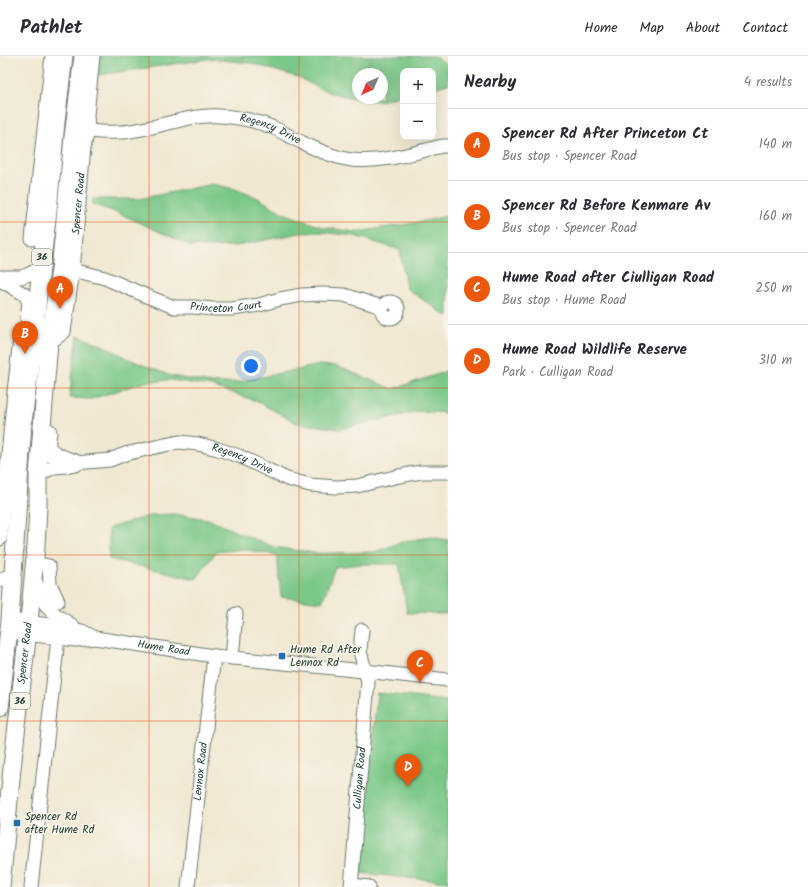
<!DOCTYPE html>
<meta charset="utf-8">
<style>
:root{--surface:#fff;--page:#f7f7f7;--text:#2b2b33;--muted:#7c7c81;--line:#e1e1e2;--accent:#ea580c}
body{margin:0;font-family:Kalam,sans-serif;background:var(--page);color:var(--text)}
.controls{position:absolute;right:12px;top:12px;display:grid;overflow:hidden;border-radius:8px;box-shadow:0 4px 16px #0002}
.controls button{width:36px;height:36px;display:grid;place-items:center;padding:0;border:0;border-bottom:1px solid var(--line);background:var(--surface);color:var(--text);font:20px sans-serif}
.compass{position:absolute;left:352px;top:12px;width:36px;height:36px;border-radius:50%;background:var(--surface);box-shadow:0 4px 16px #0002;rotate:224deg}
.you{position:absolute;left:251px;top:310px;width:14px;height:14px;margin:-10px;border:3px solid #fff;border-radius:50%;background:#1a73e8;box-shadow:0 0 0 6px #1a73e833}
.badge{display:grid;place-items:center;width:26px;height:26px;border-radius:50%;background:var(--accent);color:#fff;font-size:13px;font-weight:700}
.pin{position:absolute;translate:-50% -33px;filter:drop-shadow(0 1px 2px #0008)}
.pin::after{content:'';position:absolute;top:21px;width:14px;height:12px;background:inherit;clip-path:polygon(0 0,100% 0,50% 100%)}
.list{margin:0;padding:0;list-style:none}
h2{display:flex;justify-content:space-between;align-items:center;height:52px;margin:0;padding:0 16px;font-size:17px}
h2 small{font-size:13px;font-weight:400;color:var(--muted)}
.list li{display:grid;grid-template-columns:26px 1fr auto;gap:12px;align-items:center;box-sizing:border-box;height:72px;padding:0 16px;border-top:1px solid var(--line)}
.list b{display:block;font-size:15px;white-space:nowrap}
.list p{margin:0;font-size:13px;white-space:nowrap;color:var(--muted)}
.list em{font-size:13px;font-style:normal;color:var(--muted)}
.map{position:relative;flex:none;width:448px;height:831px;overflow:hidden}
header{display:flex;align-items:center;gap:24px;box-sizing:border-box;height:56px;padding:0 20px;background:var(--surface);border-bottom:1px solid var(--line)}
header strong{font-size:19px}
nav{display:flex;gap:22px;margin-inline-start:auto;font-size:14px}
main{display:flex}
aside{flex:1;background:var(--surface)}
.map>svg:first-child{display:block}
.park{fill:#7ac888;stroke:#4c825e;fill-rule:evenodd}
.lines{fill:none;stroke-linecap:round;stroke-linejoin:round}
.minor-casing{stroke:#68796b;stroke-width:15}
.major-casing{stroke:#68796b;stroke-width:19}
.minor{stroke:#fff;stroke-width:13}
.major{stroke:#fff;stroke-width:17}
.grid{fill:none;stroke:#de580e;stroke-width:1;stroke-opacity:0.55}
.poi-dot{fill:#1f6fb2;stroke:#f7f3e8;stroke-width:1.5}
.labels{text-anchor:middle;dominant-baseline:central;stroke-width:3.5;stroke-linejoin:round;paint-order:stroke}
.shield{fill:#f7f3e8;stroke:#60746a;stroke-width:1}
.shield-label{font-size:10px;font-weight:bold;fill:#1f3d34}
.street-label{font-size:11px;fill:#1f3d34;stroke:#f7f3e8}
.poi-label{font-size:11px;fill:#1f3d34;stroke:#f7f3e8;text-anchor:start}
</style>
<header>
<strong>Pathlet</strong>
<nav><a>Home</a><a>Map</a><a>About</a><a>Contact</a></nav>
</header>
<main>
<div class="map">
<svg width="448" height="831" viewBox="0 0 448 831">
<rect width="100%" height="100%" fill="#f7f3e8"/>
<filter id="ink" filterUnits="userSpaceOnUse"><feTurbulence type="fractalNoise" baseFrequency=".025" numOctaves="2"/><feDisplacementMap in="SourceGraphic" scale="8" xChannelSelector="R" yChannelSelector="G"/><feConvolveMatrix kernelMatrix="1 2 1 2 8 2 1 2 1" color-interpolation-filters="sRGB"/></filter>
<filter id="wash" filterUnits="userSpaceOnUse"><feTurbulence type="fractalNoise" baseFrequency=".012" numOctaves="4" result="noise"/><feDisplacementMap in="SourceGraphic" scale="16" xChannelSelector="R" yChannelSelector="G"/><feGaussianBlur stdDeviation="0.9" result="paint"/><feColorMatrix in="noise" values="0 0 0 0 0 0 0 0 0 0 0 0 0 0 0 0 0 1.4 0 .05"/><feComposite in="paint" operator="in"/></filter>
<g filter="url(#wash)">
<rect width="100%" height="100%" fill="#f1e8d1"/>
<!-- park -->
<g class="park">
<path d="M101 0H434L448 9V28L433 32V15H403V39L380 45 362 44 328 36 297 21 250 7 209 3 98 19ZM358 18H382V42H358Z"/>
<polygon points="212,128 235,133 258,142 283,157 322,171 356,176 414,167 448,160 448,261 406,232 400,194 355,180 322,176 300,177 236,190 206,191 191,190 118,157 92,148 93,143 139,143"/>
<polygon points="78,280 104,290 131,304 171,320 212,327 238,326 319,309 336,310 393,333 442,317 448,313 448,357 419,355 340,373 297,367 256,345 211,330 170,324 145,326 91,343 69,342"/>
<polygon points="174,458 208,463 239,477 274,491 315,497 374,496 405,485 431,481 448,484 448,555 446,558 407,557 399,508 361,508 335,511 322,546 281,541 277,499 243,493 216,496 196,523 109,503 109,472 152,459"/>
<polygon points="377,637 448,645 448,826 360,817"/>
</g>
</g>
<g filter="url(#ink)">
<g class="lines">
<defs>
<g id="minor">
<path id="s1" d="M88 75C98 76 109 77 119 76 129 76 141 73 152 71 175 66 197 58 220 60 239 61 257 65 274 72 283 76 292 82 301 86 315 93 337 102 352 104 383 107 413 97 442 90H448"/>
<polyline points="32,183 52,0"/>
<path id="s2" d="M73 214 105 222 149 241 174 251H194L212 253H232L259 249 280 243 302 239 323 238 344 239 382 251"/>
<polyline points="0,221 21,221 27,219 41,212"/>
<polyline points="0,224 24,238 29,245 27,263"/>
<circle cx="390" cy="254" r="8"/>
<path id="s3" d="M49 287 64 276 73 214 84 91 88 75 87 59 93 0"/>
<path id="s4" d="M38 419 54 411 67 410 75 407 110 404 125 398 160 390 179 386 198 388 218 393 239 400 287 423 310 429 336 431 357 430 399 420 421 416H448"/>
<polyline points="0,483 14,336 21,274"/>
<polyline points="34,507 49,510 50,528 58,545"/>
<polyline points="33,520 46,549 56,559 73,570"/>
<polyline points="0,524 13,518"/>
<path id="s5" d="M10 564 57 570 82 575 95 582 214 600 364 615 448 624"/>
<polyline points="9,576 76,584 95,582"/>
<polyline points="232,602 236,558"/>
<polyline points="351,829 369,831"/>
<polyline points="31,831 58,582"/>
<path id="s6" d="M188 831 214 600"/>
<path id="s7" d="M351 831 368 626 360 595 362 574"/>
</g>
<g id="major">
<path d="M48 376C48 380 46 385 47 390 50 400 66 404 75 407"/>
<polyline points="0,652 10,564 23,366 33,288 41,212 48,155 56,66 64,0"/>
<path id="s8" d="M1 831 12 712 29 566 36 490 38 451V419L49 287 60 214 73 81 83 0"/>
</g>
</defs>
<!-- minor casing -->
<use href="#minor" class="minor-casing"/>
<!-- major casing -->
<use href="#major" class="major-casing"/>
<!-- minor -->
<use href="#minor" class="minor"/>
<!-- major -->
<use href="#major" class="major"/>
</g>
</g>
<!-- grid -->
<path class="grid" d="M149 0V831M299 0V831M0 166H448M0 332H448M0 499H448M0 665H448"/>
<!-- markers -->
<g class="poi-dot">
<rect x="278" y="596" width="8" height="8" rx="2"/>
<rect x="13" y="763" width="8" height="8" rx="2"/>
</g>
<g class="labels">
<!-- shield labels -->
<g class="shield">
<rect x="32" y="193" width="20" height="16" rx="3"/>
<rect x="10" y="637" width="20" height="16" rx="3"/>
</g>
<g class="shield-label">
<text x="42" y="201">36</text>
<text x="20" y="645">36</text>
</g>
<!-- street labels -->
<g class="street-label">
<text stroke="none"><textPath href="#s1" startOffset="186">Regency Drive</textPath></text>
<text stroke="none"><textPath href="#s3" startOffset="148">Spencer Road</textPath></text>
<text stroke="none"><textPath href="#s2" startOffset="160">Princeton Court</textPath></text>
<text stroke="none"><textPath href="#s4" startOffset="212">Regency Drive</textPath></text>
<text stroke="none"><textPath href="#s5" startOffset="157">Hume Road</textPath></text>
<text stroke="none"><textPath href="#s8" startOffset="235">Spencer Road</textPath></text>
<text stroke="none"><textPath href="#s6" startOffset="116">Lennox Road</textPath></text>
<text stroke="none"><textPath href="#s7" startOffset="109">Culligan Road</textPath></text>
</g>
<!-- poi labels -->
<g class="poi-label">
<text x="290" y="594">Hume Rd After<tspan x="290" dy="13">Lennox Rd</tspan></text>
<text x="25" y="761">Spencer Rd<tspan x="25" dy="13">after Hume Rd</tspan></text>
</g>
</g>
</svg>
<div class="controls">
<button>+</button>
<button>−</button>
</div>
<svg class="compass" viewBox="-18 -18 36 36"><path d="M0-13l5 13h-10z" fill="#e53935"/><path d="M0 13l5-13h-10z" fill="#7c7c81"/></svg>
<div class="you"></div>
<div class="pin badge" style="left:60px;top:253px">A</div>
<div class="pin badge" style="left:25px;top:298px">B</div>
<div class="pin badge" style="left:420px;top:627px">C</div>
<div class="pin badge" style="left:408px;top:731px">D</div>
</div>
<aside>
<h2>Nearby<small>4 results</small></h2>
<ul class="list">
<li><span class="badge">A</span><div><b>Spencer Rd After Princeton Ct</b><p>Bus stop · Spencer Road</p></div><em>140 m</em></li>
<li><span class="badge">B</span><div><b>Spencer Rd Before Kenmare Av</b><p>Bus stop · Spencer Road</p></div><em>160 m</em></li>
<li><span class="badge">C</span><div><b>Hume Road after Ciulligan Road</b><p>Bus stop · Hume Road</p></div><em>250 m</em></li>
<li><span class="badge">D</span><div><b>Hume Road Wildlife Reserve</b><p>Park · Culligan Road</p></div><em>310 m</em></li>
</ul>
</aside>
</main>
